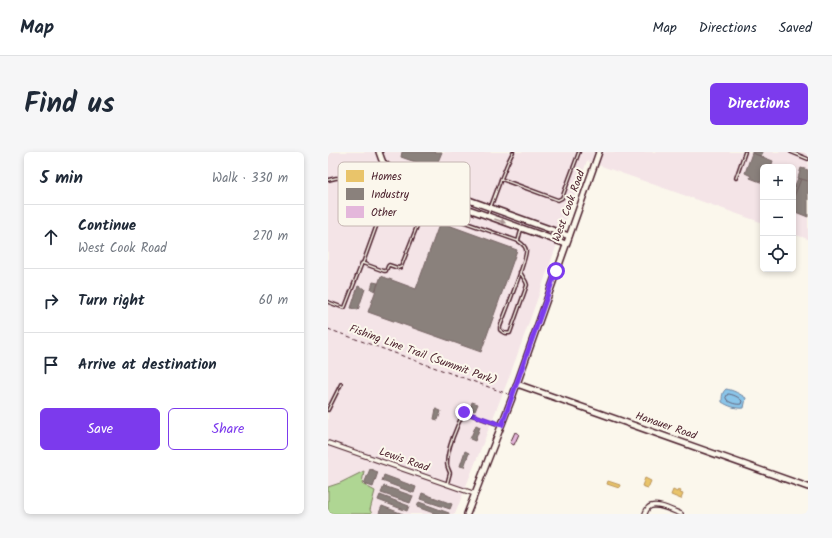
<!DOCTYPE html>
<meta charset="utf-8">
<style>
:root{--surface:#fff;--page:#f6f6f7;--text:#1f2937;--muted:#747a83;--line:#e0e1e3;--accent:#7c3aed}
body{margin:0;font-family:Kalam,sans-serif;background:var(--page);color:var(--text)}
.controls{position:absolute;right:12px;top:12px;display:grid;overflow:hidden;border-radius:6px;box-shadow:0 2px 6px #0003}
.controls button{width:36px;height:36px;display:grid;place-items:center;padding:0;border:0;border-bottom:1px solid var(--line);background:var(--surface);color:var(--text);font:20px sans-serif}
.stop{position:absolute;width:12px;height:12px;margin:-9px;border:3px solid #7c3aed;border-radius:50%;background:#fff}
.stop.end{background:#7c3aed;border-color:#fff;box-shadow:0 1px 4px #0008}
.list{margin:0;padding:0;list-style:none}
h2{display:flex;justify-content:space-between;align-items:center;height:52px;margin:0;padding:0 16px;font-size:17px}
h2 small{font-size:13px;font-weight:400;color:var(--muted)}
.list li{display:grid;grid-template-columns:26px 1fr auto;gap:12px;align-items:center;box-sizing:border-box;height:64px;padding:0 16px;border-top:1px solid var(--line)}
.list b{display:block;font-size:15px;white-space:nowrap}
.list p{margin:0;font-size:13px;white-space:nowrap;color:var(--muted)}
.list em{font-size:13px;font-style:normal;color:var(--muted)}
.actions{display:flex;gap:8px;padding:12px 16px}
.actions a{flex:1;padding:9px 0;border:1px solid var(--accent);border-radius:6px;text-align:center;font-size:14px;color:var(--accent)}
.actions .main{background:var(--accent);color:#fff}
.icon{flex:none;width:22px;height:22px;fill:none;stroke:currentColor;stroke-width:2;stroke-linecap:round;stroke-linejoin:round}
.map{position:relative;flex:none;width:480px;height:362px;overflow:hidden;border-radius:6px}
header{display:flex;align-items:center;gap:24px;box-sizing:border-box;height:56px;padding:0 20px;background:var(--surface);border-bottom:1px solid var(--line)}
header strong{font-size:19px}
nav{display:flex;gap:22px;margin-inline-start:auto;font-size:14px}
.intro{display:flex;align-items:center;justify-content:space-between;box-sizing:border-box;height:96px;padding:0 24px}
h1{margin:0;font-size:28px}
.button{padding:10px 18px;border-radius:6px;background:var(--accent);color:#fff;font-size:14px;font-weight:700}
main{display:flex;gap:24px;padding:0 24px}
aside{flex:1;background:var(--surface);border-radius:6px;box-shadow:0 2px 6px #0003}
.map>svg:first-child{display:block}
.built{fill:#f4e4e7}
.green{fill:#afd693;stroke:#7c7a5f}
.water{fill:#8ac5e9;stroke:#70839d}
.homes{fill:#e9c46a;stroke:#b99257}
.industry{fill:#8a817c;stroke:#776464}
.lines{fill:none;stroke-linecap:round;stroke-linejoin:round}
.shore{stroke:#646177;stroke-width:1}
.building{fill:#e4b7db;stroke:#4a1f2b}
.lane-casing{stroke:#4a1f2b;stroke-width:4.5}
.street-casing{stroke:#4a1f2b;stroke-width:6}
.secondary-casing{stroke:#4a1f2b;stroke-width:8}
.path{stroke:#4a1f2b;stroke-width:1;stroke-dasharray:4 3;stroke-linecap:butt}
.lane{stroke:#fbf7ec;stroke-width:1.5}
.street{stroke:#fbf7ec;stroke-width:3.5}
.secondary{stroke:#fbf7ec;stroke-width:5}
.oneway{fill:#ab9695}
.route{stroke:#7c3aed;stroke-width:5}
.labels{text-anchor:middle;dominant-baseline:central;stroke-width:4;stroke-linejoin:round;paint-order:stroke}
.street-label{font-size:11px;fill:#4a1f2b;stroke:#fbf7ec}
.key{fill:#fbf7ec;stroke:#c6b6b2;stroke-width:1}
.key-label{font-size:11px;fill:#4a1f2b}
</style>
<header>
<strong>Map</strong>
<nav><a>Map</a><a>Directions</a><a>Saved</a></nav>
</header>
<div class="intro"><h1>Find us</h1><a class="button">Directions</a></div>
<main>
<aside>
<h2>5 min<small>Walk · 330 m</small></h2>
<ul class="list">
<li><svg class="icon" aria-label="ahead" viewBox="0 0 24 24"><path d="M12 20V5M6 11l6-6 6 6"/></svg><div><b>Continue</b><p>West Cook Road</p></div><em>270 m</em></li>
<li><svg class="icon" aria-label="right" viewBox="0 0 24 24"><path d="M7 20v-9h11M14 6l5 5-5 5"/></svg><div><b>Turn right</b></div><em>60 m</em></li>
<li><svg class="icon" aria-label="arrive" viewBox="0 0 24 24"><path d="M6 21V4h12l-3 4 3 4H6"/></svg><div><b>Arrive at destination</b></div></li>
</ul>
<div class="actions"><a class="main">Save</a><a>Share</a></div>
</aside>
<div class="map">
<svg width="480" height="362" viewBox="0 0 480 362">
<rect width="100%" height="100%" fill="#fbf7ec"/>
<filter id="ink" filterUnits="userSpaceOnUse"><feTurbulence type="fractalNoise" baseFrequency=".025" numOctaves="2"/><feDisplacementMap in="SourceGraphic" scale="8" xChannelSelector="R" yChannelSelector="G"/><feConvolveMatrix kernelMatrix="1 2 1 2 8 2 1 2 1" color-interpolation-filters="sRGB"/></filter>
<g filter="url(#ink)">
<!-- built -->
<polygon class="built" points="0,0 480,0 480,87 465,82 465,15 435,15 435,71 259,9 182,223 127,362 0,362"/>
<!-- green -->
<polygon class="green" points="36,319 34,332 47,339 42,358 44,362 0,362 0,335 12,331"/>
<!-- water -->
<path class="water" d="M398 237C405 238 412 242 418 246L416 256C408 257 400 254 394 250 394 245 394 240 398 237Z"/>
<!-- homes -->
<g class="homes">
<polygon points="317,326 323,329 320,336 314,334"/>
<polygon points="280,329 292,333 291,336 279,332"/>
<polygon points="345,338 349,340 350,338 353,339 352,341 355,342 353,347 343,343"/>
</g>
<!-- industry -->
<g class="industry">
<polygon points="74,0 114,0 107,17 73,5"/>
<polygon points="424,0 435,0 433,4 424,1"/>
<polygon points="424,1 445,9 443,15 435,15 435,31 422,26 423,24 417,21"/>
<polygon points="473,16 480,18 480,29 470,26"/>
<polygon points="470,26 473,27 467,43 465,42 465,38"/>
<polygon points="473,27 480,29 480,65 465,59 465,47"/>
<polygon points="112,70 189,98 153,200 40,160 53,124 88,137"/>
<polygon points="45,130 50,131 47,139 43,137"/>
<polygon points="30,134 37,137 30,158 23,156"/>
<polygon points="144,250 150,252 147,259 142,257"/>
<polygon points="108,257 113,259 110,268 106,267"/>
<polygon points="148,273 152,275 147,289 142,287"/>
<polygon points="137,299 141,301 136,315 132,314"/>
<polygon points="42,317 50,320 45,335 36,332"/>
<polygon points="56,323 88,335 86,341 54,329"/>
<polygon points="56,334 85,344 82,351 53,341"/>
<polygon points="94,341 124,352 122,357 92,347"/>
<polygon points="52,343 81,354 79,359 50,348"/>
<polygon points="91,350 121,361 121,362 108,362 89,355"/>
<polygon points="54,354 75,362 53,362 51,361"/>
</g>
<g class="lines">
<!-- shore -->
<path class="shore" d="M400 242C404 242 411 245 414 249L413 252C409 253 402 251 399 248L398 246Z"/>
</g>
<!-- building -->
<polygon class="building" points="187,280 191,282 186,293 182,291"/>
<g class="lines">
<defs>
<g id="lane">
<polyline points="463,0 480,7"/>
<polyline points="408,26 417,0"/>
<polyline points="173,27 180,10 185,0"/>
<path d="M0 28 8 26H11L190 89C193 91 197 93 198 98 200 105 176 164 172 175V178C175 181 178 182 182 181L199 133 198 130 192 120"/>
<polyline points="160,62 173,27 230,48 234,46 251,0"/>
<polyline points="190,89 193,78"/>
<polyline points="35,111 65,28"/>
<polyline points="0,150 16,156 17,155 34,111 56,119 58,119 60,114 61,113 70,116 73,115 104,36"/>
<polyline points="0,258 13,232"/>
<path d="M119 332 122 321C121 318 119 315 119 312 119 297 129 273 136 260L172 273"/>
</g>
<g id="street">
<polyline points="0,291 147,342"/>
<path d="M317 362C317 361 319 357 320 356 327 349 345 359 353 362"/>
</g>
<g id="secondary">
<path d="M51 0C57 18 61 26 79 35L238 92"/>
<polyline points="57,12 66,20 74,24 241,84"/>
<polyline points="189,232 480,335"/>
<polyline points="139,362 184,246 271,0"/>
</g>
</defs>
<!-- lane casing -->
<use href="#lane" class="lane-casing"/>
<!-- street casing -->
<use href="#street" class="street-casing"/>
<!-- secondary casing -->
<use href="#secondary" class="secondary-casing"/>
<!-- path -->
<polyline class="path" points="0,177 180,242"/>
<!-- lane -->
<use href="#lane" class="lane"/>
<!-- street -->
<use href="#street" class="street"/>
<!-- secondary -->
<use href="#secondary" class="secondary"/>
</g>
<!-- one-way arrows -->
<defs><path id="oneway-solid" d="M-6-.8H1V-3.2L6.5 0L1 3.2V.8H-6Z"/></defs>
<use class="oneway" href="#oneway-solid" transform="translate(172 69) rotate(20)"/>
</g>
<g class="lines" filter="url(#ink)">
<!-- route -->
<polyline class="route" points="136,260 174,273 228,119"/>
</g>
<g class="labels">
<!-- street labels -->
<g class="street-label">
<text transform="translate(241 54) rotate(-70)">West Cook Road</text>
<text transform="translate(95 203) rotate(20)">Fishing Line Trail (Summit Park)</text>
<text transform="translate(338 274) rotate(19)">Hanauer Road</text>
<text transform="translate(76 308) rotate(19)">Lewis Road</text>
</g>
</g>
<!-- legend -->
<rect x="10" y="10" width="132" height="64" rx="6" class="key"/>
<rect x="18" y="18" width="18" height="12" fill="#e9c46a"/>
<rect x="18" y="36" width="18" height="12" fill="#8a817c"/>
<rect x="18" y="54" width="18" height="12" fill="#e4b7db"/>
<g class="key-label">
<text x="43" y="28">Homes</text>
<text x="43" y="46">Industry</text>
<text x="43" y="64">Other</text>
</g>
</svg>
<div class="controls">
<button>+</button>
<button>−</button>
<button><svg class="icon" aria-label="locate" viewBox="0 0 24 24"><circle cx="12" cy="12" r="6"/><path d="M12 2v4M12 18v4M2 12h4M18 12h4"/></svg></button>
</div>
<div class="stop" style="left:228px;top:119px"></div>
<div class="stop end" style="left:136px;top:260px"></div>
</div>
</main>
